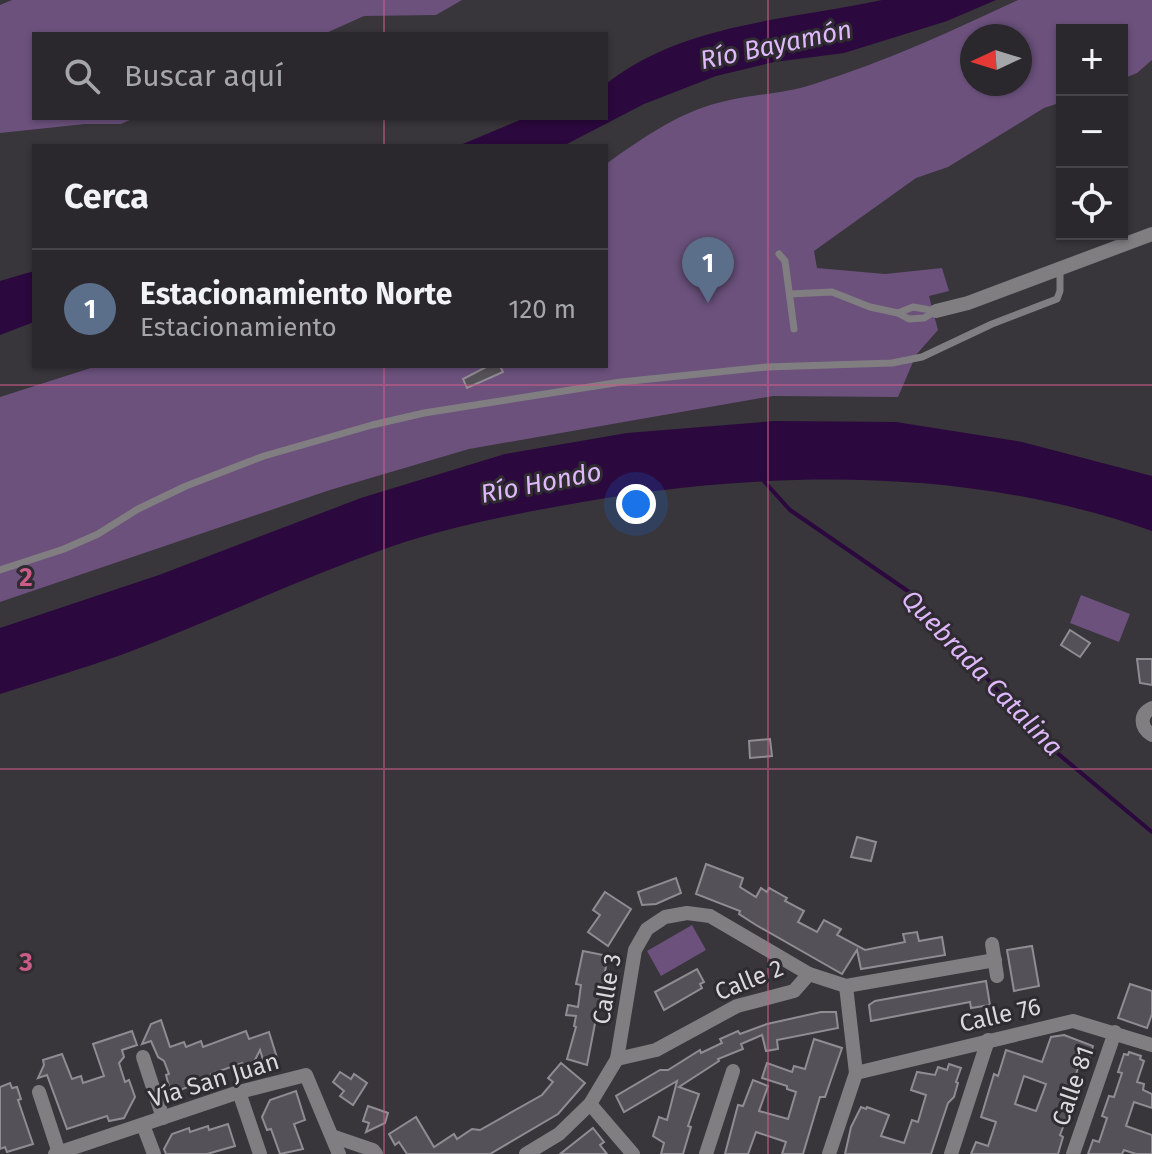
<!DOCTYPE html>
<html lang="es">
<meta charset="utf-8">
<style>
:root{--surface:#2a282c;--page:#363438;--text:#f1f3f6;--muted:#a5a6a9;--line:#464448;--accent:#d59bfb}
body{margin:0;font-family:"Fira Sans",sans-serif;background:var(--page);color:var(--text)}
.controls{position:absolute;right:24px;top:24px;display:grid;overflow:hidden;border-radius:0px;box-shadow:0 2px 6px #0004}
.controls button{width:72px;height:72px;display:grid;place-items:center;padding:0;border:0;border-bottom:2px solid var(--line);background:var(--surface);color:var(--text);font:40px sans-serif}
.compass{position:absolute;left:960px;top:24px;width:72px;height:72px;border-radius:50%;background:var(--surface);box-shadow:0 2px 6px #0004;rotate:266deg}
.you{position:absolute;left:636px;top:504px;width:28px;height:28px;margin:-20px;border:6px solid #fff;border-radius:50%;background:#1a73e8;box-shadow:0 0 0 12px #1a73e833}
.badge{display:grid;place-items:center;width:52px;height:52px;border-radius:50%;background:var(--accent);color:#fff;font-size:26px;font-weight:700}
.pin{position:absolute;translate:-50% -66px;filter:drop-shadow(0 2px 4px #0008)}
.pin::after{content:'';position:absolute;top:42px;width:28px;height:24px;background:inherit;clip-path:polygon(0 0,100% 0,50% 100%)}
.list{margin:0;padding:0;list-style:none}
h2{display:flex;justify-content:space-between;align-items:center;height:104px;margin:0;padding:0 32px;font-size:34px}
h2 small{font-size:26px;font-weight:400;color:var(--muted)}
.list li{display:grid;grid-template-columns:52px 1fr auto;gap:24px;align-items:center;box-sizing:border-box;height:120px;padding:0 32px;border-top:2px solid var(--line)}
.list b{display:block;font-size:30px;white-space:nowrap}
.list p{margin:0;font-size:26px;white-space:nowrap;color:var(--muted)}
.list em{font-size:26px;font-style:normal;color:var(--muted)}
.icon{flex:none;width:44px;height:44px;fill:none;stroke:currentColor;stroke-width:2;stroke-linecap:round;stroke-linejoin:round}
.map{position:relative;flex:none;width:1152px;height:1154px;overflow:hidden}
.search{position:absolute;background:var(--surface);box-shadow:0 2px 6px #0004;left:32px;top:32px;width:576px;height:88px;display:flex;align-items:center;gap:20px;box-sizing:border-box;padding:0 28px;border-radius:0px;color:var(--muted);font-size:30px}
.panel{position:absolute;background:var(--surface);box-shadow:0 2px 6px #0004;left:32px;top:144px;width:576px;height:224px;border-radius:0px}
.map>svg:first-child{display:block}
.green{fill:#6b517c;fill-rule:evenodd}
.water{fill:#2b083d}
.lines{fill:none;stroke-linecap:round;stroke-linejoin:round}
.stream{stroke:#2b083d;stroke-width:4}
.building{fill:#555158;stroke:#908c93;stroke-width:2;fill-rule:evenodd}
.service{stroke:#807e81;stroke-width:7}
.minor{stroke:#807e81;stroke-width:14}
.grid{fill:none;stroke:#cb5c88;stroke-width:2;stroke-opacity:0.55}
.labels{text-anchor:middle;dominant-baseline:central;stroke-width:6;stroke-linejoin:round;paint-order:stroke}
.street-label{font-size:24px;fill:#dbd9dd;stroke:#2e2b31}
.water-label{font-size:26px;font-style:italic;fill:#dfb7fb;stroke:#2e2b31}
.grid-label{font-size:26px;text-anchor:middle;font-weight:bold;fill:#cb5c88;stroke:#2e2b31;stroke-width:6;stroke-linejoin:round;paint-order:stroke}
</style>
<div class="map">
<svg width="1152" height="1154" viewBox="0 0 1152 1154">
<rect width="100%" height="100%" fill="#38353b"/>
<!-- green -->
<g class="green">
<polygon points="12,0 462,0 436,15 364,16 324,34 34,34 34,118 134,118 121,124 85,124 0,133 0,5"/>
<path d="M1018 0H1152V60L1137 73 1122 79V30H1062V102L1044 108 948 167 916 178 814 251 817 268 885 274 942 268 949 291 929 296 938 330 916 355 898 397 773 396 469 449 330 490 0 602V397L97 366H606V164C644 137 683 109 730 100 758 94 787 93 814 84 884 62 952 31 1018 0ZM972 36H1020V84H972Z"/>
<polygon points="1081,595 1130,614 1119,642 1070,623"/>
<polygon points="692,925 706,950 661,976 647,951"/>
</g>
<!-- water -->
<g class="water">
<path d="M882 0H996L947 21 844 53 774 62 716 76 644 104 563 146H458L525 118H606V84C683 23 789 20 882 0Z"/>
<polygon points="34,271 34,322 0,335 0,281"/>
<path d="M775 421 896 422 1022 442 1152 476V531C961 463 746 470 549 508 495 518 442 529 390 547 299 579 211 621 121 655 81 669 40 681 0 694V628L159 575 361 498 505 454 627 433Z"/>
</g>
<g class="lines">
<!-- stream -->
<polyline class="stream" points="762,479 790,510 915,596 1038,737 1152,832"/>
</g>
<!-- building -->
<g class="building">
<polygon points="488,366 500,366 503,372 467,388 463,379"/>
<polygon points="1070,630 1090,643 1080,657 1061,645"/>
<polygon points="1137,659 1152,659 1152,685 1140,683"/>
<polygon points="770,739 772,756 750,758 749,741"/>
<polygon points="857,837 876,842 871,861 851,857"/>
<polygon points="706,864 743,878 740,887 756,897 761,888 767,892 769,888 787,898 785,901 804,911 798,922 817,932 824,920 841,929 837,935 865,950 905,942 903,934 917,932 919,941 942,937 945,955 861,969 857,950 842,974 756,925 739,914 740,911 696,894"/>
<polygon points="676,878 681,893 656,904 642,905 638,892"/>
<polygon points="605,892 631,909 608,946 588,932 600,915 593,910"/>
<polygon points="1032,946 1039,986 1014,991 1007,950"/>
<polygon points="583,951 608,956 587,1065 567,1059 576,1027 574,1026 576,1016 566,1015 568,1005 578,1007 581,985 576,984"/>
<polygon points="697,969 704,982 700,984 702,988 664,1010 655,992"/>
<polygon points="986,981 990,1005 971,1008 970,1002 871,1021 869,1005 875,1001"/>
<polygon points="1130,984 1152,991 1152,1014 1147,1028 1118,1018"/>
<polygon points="821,1012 836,1012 838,1028 777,1040 778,1049 766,1051 762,1035 741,1044 743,1049 718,1059 719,1061 679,1087 699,1094 688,1126 691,1127 683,1154 661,1154 664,1143 653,1136 659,1117 667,1120 677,1081 624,1112 616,1096 660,1070 668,1070 700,1050 701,1053 722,1043 720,1039 738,1031 740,1034 767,1024"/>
<polygon points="161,1020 170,1047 184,1042 186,1047 201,1041 203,1047 246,1031 249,1039 269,1032 278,1061 265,1066 260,1050 252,1066 243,1066 242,1063 211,1074 212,1077 171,1094 166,1075 169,1074 164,1061 158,1057 151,1041 142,1044 151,1024"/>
<polygon points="132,1031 137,1045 122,1050 124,1057 119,1063 125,1082 129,1080 135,1097 124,1118 109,1121 107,1116 67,1129 47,1075 38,1078 44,1065 43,1060 62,1054 72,1079 81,1076 83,1083 104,1076 93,1044"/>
<path d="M1064 1035 1093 1046 1086 1068 1079 1065 1071 1089 1077 1091 1060 1135 1063 1137 1058 1154H971L976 1142 988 1146 996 1122 981 1117 994 1074 998 1076 1006 1050 1042 1062 1051 1037ZM1024 1076 1046 1084 1036 1111 1015 1104Z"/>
<polygon points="814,1039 842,1048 825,1097 820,1097 803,1154 782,1154 786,1142 756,1132 748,1154 725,1154 738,1105 743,1106 753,1080 768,1086 759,1111 788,1119 796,1092 787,1089 787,1086 762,1078 767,1063 792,1072 794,1066 805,1069"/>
<polygon points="1129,1052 1141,1056 1140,1059 1144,1061 1137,1082 1144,1084 1143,1090 1152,1094 1152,1108 1134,1102 1126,1126 1152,1135 1152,1154 1136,1154 1124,1150 1122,1154 1088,1154 1093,1140 1099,1142 1107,1118 1102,1116 1109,1096 1114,1097 1122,1073 1118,1072 1124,1054 1128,1055"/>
<polygon points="561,1063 585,1083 558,1114 490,1154 407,1154 399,1142 395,1145 389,1134 416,1117 434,1147 454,1134 457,1139 472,1129 480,1130 542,1095 553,1082 548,1078"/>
<polygon points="949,1064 961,1068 956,1082 958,1083 954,1097 948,1103 931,1154 845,1154 851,1127 861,1107 866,1109 867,1107 889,1115 881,1136 904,1143 912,1120 918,1122 926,1095 911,1090 917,1072 935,1075 938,1067 947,1070"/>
<polygon points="340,1072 351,1079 354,1074 367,1083 353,1105 340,1096 344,1091 333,1082"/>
<polygon points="10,1083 12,1088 17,1087 21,1099 18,1100 33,1144 7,1152 5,1147 0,1149 0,1087"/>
<polygon points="296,1091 305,1120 294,1124 303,1149 280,1154 271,1129 267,1130 262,1117 270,1100"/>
<polygon points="368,1106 388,1113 385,1123 366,1132 369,1123 363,1121"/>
<polygon points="228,1124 235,1146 207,1154 166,1154 164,1149 172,1134 189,1128 190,1132 208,1126 209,1130"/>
<polygon points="593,1128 604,1142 600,1145 607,1154 560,1154"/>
</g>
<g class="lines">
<!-- service -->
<g class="service">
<polyline points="779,254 785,261 794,329"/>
<polyline points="790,294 832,292 870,307 898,313 909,319 924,318 936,311"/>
<polyline points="898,313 913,307 936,311"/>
<polyline points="0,570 64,549 98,534 138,509 186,486 264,456 372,425 424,413 621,382 767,367 892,363 922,357 992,324 1057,299 1060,291 1060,269"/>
</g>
<!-- minor -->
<g class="minor">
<polyline points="936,311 968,303 1152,234"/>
<path d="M1152 708C1139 714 1140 728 1152 735"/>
<polyline points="992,944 997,976"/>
<polyline points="143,1057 163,1118"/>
<polyline points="617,1059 656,1050 737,1006 794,991 809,974"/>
<polyline points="856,1073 1073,1021 1152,1045"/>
<polyline points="39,1092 59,1153"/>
<polyline points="239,1092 260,1154"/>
<polyline points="590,1104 633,1154"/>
<polyline points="143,1125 154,1154"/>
<polyline points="332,1136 373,1150 376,1154"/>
<polyline points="55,1154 239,1092 306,1075 339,1154"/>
<polyline points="526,1154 559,1134 590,1104 617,1059 635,950 647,929 665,917 687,913 710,916 809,974 846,986 995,960"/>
<polyline points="706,1154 733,1071"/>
<polyline points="829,1154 856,1073 846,986"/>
<polyline points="951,1154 988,1040"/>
<polyline points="1073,1154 1115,1032"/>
</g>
</g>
<!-- grid -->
<path class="grid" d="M384 0V34M768 0V1154M384 118V146M384 366V1154M0 385H1152M0 769H1152"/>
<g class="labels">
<!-- street labels -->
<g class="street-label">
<text transform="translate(749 980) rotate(-22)">Calle 2</text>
<text transform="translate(607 989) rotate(-80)">Calle 3</text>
<text transform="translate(1000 1015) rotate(-13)">Calle 76</text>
<text transform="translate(214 1080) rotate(-17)">Vía San Juan</text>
<text transform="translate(1073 1086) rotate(-71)">Calle 81</text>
</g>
<!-- water labels -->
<g class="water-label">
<text transform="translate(776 45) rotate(-12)">Río Bayamón</text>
<text transform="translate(541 483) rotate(-11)">Río Hondo</text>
<text transform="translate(982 673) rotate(46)">Quebrada Catalina</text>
</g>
</g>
<g class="grid-label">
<text x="26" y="586">2</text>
<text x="26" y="971">3</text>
</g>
</svg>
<div class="controls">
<button>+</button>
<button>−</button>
<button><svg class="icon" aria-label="locate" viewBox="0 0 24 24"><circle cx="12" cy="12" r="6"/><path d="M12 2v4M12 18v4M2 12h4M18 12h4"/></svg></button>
</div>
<svg class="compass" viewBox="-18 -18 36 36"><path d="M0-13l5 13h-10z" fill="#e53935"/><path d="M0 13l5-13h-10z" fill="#a5a6a9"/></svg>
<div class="you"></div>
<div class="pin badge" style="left:708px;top:303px;background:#5c6f8a">1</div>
<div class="search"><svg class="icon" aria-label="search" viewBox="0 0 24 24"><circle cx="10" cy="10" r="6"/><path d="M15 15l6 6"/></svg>Buscar aquí</div>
<section class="panel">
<h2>Cerca<small></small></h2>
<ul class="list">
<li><span class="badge" style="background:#5c6f8a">1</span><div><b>Estacionamiento Norte</b><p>Estacionamiento</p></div><em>120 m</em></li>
</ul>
</section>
</div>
